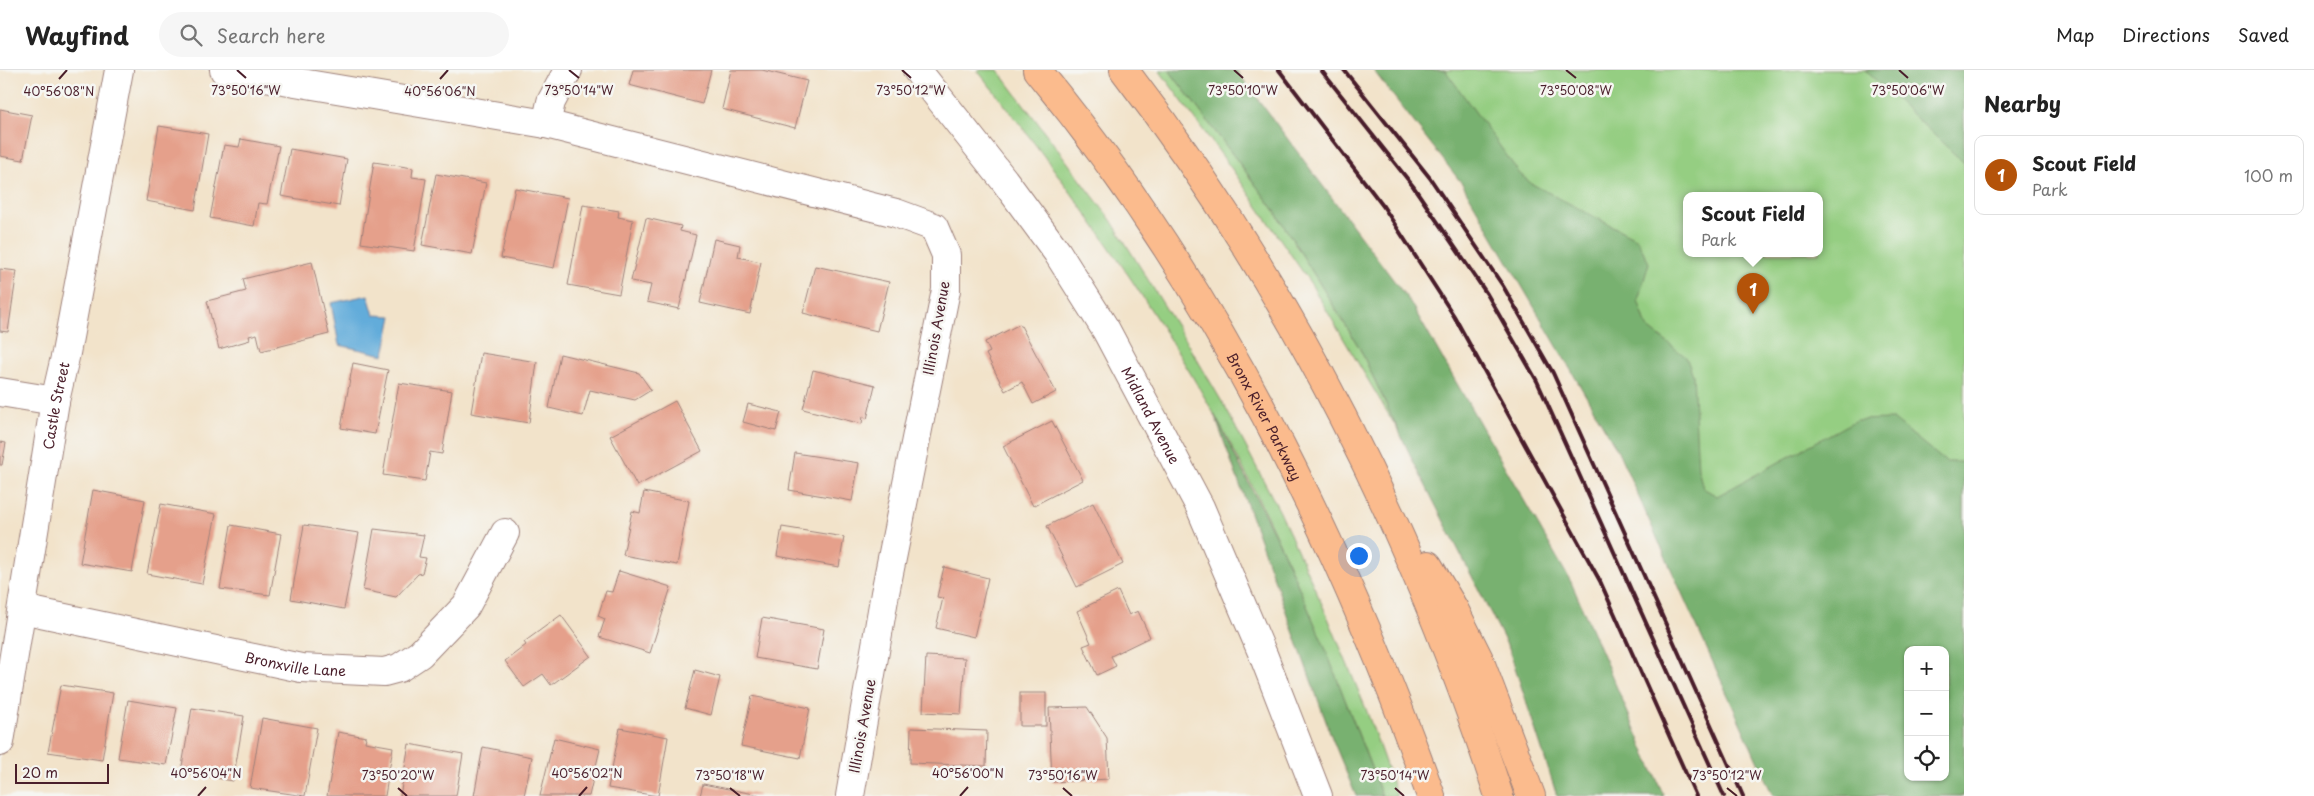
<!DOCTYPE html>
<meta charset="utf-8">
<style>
:root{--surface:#fff;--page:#f6f6f6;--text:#222;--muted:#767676;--line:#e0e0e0;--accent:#b45309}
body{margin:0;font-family:"Playpen Sans",sans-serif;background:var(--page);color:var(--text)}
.controls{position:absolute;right:15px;bottom:15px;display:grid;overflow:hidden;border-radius:10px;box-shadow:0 1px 4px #0004}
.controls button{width:45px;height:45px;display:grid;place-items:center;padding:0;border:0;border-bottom:1px solid var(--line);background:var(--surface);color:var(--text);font:25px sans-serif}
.scale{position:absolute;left:15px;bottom:12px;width:94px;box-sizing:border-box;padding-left:5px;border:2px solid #4a1f2b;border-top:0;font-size:14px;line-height:18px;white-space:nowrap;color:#4a1f2b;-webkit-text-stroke:4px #f6f6f2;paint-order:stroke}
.you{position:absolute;left:1358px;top:485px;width:18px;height:18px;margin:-12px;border:4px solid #fff;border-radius:50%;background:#1a73e8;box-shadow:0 0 0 8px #1a73e833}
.badge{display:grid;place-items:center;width:32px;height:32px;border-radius:50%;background:var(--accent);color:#fff;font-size:16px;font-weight:700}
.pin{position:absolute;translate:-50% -41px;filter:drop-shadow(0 1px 2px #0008)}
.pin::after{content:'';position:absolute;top:26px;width:18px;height:15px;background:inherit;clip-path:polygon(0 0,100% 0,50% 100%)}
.popup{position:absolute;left:1683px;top:122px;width:140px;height:65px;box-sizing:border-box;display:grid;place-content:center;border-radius:10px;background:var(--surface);filter:drop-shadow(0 1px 4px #0005);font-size:16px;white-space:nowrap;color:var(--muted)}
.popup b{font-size:19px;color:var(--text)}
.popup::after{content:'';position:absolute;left:50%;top:100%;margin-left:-10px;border:10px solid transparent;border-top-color:var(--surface)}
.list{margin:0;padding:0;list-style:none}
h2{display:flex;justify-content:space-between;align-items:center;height:65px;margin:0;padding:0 20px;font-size:21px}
h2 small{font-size:16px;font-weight:400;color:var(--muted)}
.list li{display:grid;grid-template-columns:32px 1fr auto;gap:15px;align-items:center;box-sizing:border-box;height:80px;margin:0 10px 10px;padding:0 10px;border:1px solid var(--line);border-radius:10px}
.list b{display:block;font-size:19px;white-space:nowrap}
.list p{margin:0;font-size:16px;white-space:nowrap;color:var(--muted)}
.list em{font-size:16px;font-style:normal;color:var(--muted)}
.icon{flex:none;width:28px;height:28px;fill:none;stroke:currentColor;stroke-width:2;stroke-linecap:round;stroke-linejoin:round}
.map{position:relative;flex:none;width:1964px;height:726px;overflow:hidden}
header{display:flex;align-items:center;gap:30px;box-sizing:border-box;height:70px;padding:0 25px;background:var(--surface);border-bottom:1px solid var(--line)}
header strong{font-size:24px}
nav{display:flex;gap:28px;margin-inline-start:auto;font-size:18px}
.search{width:350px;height:45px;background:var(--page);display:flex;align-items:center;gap:12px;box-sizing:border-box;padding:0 18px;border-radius:28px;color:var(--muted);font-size:19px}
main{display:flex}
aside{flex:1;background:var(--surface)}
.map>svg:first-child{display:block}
.green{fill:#95ce82;stroke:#707656;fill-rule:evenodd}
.forest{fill:#78b170;stroke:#61684e;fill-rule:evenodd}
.water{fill:#62acda;stroke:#566682}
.building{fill:#e5a08b}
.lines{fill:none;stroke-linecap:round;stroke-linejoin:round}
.minor-casing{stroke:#9e817a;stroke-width:30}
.highway-casing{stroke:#9e817a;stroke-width:30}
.minor{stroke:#fff;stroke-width:28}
.highway{stroke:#fbbb8d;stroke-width:28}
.rail{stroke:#4a1f2b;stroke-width:4}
.ticks{fill:none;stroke:#4a1f2b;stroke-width:2}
.labels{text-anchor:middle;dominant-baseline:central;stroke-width:5;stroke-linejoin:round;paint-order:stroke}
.street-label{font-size:14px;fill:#4a1f2b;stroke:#f6f6f2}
.ticks-label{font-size:12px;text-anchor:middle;fill:#4a1f2b;stroke:#f6f6f2;stroke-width:5;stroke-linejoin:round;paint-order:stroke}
</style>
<header>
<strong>Wayfind</strong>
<div class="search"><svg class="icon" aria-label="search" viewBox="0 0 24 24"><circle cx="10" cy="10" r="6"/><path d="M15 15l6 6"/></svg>Search here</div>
<nav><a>Map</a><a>Directions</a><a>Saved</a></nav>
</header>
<main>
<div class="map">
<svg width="1964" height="726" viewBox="0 0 1964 726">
<rect width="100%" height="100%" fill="#f6f6f2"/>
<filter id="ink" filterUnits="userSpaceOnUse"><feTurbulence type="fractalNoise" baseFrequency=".02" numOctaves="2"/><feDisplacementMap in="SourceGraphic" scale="10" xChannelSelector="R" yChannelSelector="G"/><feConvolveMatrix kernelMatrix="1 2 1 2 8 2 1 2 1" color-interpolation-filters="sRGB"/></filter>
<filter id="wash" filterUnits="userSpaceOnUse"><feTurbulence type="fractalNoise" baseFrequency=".0096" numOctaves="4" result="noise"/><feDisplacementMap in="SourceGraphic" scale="20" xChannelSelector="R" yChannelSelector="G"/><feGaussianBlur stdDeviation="1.12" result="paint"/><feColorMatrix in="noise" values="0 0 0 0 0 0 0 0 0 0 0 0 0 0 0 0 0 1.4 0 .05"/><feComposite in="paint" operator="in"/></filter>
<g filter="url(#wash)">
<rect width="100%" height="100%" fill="#f2e3ca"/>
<!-- green -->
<g class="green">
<path d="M977 0H998L1111 150 1191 279 1225 337 1280 442 1326 543 1366 639 1397 726H1382C1332 595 1282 464 1213 342 1144 221 1064 108 977 0Z"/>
<polygon points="1159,0 1169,0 1273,138 1359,277 1399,362 1311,214 1234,102"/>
<path d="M1380 0H1964V726H1776L1618 376 1465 111ZM1687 125H1819V183H1687ZM1908 580H1945V707H1908Z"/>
</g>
<!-- forest -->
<g class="forest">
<polygon points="1169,0 1236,0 1410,232 1571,512 1664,726 1557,726 1509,579 1414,393 1359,277 1273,138"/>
<path d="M1373 0H1445L1520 104 1532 114 1637 169 1649 193 1638 230 1647 257 1686 287 1693 305 1698 399 1703 418 1717 426 1856 350 1893 349 1946 392H1964V726H1773L1618 381 1463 115ZM1908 580H1945V707H1908Z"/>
<polygon points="1865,0 1964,0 1964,93"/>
<polygon points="1214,344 1281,477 1324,575 1382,726 1356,726 1332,668"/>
</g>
<!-- water -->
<polygon class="water" points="368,225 374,245 392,246 384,285 339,275 331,233"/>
<g id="blocks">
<!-- building -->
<g class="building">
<polygon points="633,0 711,0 702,34 629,15"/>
<polygon points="731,0 762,0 807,11 795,58 722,39"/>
<polygon points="0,39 32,45 23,90 0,86"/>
<polygon points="159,56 208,64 195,140 146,131"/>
<polygon points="241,69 279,76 267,134 258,133 254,156 210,148 224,75 239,77"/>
<polygon points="290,79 347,89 339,136 281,126"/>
<polygon points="374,92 413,98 412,107 426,109 414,181 361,173"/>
<polygon points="436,104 486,113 472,184 422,175"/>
<polygon points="515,118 568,128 554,198 501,188"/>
<polygon points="583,135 619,141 618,147 633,150 619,224 568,215"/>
<polygon points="646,148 681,156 680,161 696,165 679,239 647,232 651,215 631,211"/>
<polygon points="714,169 740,175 738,187 761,192 750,244 700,233"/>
<polygon points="312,192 329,264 261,281 257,264 249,266 250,270 219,279 207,231 246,221 243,209"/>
<polygon points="815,196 889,212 877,261 803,243"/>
<polygon points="0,199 17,201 8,262 0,261"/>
<polygon points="1020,254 1056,322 1033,334 1022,312 1005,321 986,284 990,282 985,272"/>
<polygon points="481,283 537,292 529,353 471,343"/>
<polygon points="560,284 639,303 651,320 635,330 590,320 583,346 549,338"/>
<polygon points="353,293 388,300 375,364 341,358"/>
<polygon points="813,300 875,315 867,349 863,346 862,354 803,339"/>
<polygon points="399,313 452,321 442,384 430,382 425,411 383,405"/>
<polygon points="675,331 702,381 637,416 610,366"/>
<polygon points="748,334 781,342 776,361 743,352"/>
<polygon points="1052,351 1083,410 1033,436 1003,376"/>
<polygon points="0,372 6,373 2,395 0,395"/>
<polygon points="795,383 859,393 852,431 789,420"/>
<polygon points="93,420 145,430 132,502 80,493"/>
<polygon points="644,422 689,431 677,495 623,485 632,441 640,443"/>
<polygon points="1093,433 1123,494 1077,517 1047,456"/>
<polygon points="161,434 216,444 202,514 147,504"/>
<polygon points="231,455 281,464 270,525 220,519"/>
<polygon points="304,455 359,463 344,539 291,529"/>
<polygon points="782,457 844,467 839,497 777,486"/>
<polygon points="374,459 424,465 419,487 426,488 422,503 418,504 396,527 363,520"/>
<polygon points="944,497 988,508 974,567 936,558 943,528 937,527"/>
<polygon points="619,501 671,517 650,583 599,567 605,549 598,546 606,521 612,522"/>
<polygon points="1118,521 1129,545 1138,541 1150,567 1111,586 1116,596 1097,605 1083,576 1091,573 1077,541"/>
<polygon points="561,545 591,586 551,615 543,604 524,617 505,591 526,575 524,572"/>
<polygon points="762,548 824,559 817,599 755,588"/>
<polygon points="926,586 965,588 961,644 923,642"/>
<polygon points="695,600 720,607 711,645 685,638"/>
<polygon points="61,615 113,623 102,690 48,682"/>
<rect x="1020" y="623" width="26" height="33"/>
<polygon points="752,626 810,638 800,688 741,676"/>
<polygon points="128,630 177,638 166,695 118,688"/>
<polygon points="1087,637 1107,668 1109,709 1052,712 1049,638"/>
<polygon points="192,638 244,646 233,711 181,702"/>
<polygon points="262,648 317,658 305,726 250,718"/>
<polygon points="620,658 668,667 658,726 608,718"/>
<polygon points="911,658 987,661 986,696 910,693"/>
<polygon points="338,662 366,667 365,672 393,677 385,726 327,726"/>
<polygon points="554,668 600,679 589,726 540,726"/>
<polygon points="409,674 463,684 456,726 400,726"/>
<polygon points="483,677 532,687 524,726 474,726"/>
<polygon points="703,714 759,725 759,726 700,726"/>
</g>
</g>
</g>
<g filter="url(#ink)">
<use href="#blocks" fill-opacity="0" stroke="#9e817a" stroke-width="1"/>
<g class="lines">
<defs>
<g id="minor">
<polyline points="224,0 546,54 896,143 934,157 946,185 946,220 885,523 850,726"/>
<path id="s1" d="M917 0 1004 110 1057 182 1106 260 1200 437 1264 587 1318 726"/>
<polyline points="546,54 551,32 568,0"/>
<polyline points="0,322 55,331"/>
<path id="s2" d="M22 539 301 598 384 602 399 598 420 584 466 536 505 463"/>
<path id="s3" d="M0 672 55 331 66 283 119 0"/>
</g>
<g id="highway">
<path id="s4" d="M1037 0C1214 215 1338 465 1431 726"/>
<path d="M1124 0C1291 217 1415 466 1499 726"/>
<polyline points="1428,495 1454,539 1479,589 1531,726"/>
</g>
</defs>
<!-- minor casing -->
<use href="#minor" class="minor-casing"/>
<!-- highway casing -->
<use href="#highway" class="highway-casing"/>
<!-- minor -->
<use href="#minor" class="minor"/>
<!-- highway -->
<use href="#highway" class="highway"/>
<!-- rail -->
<g class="rail">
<polyline points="1279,0 1383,136 1454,246 1600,511 1696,726"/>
<polyline points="1321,0 1413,116 1487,224 1537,311 1724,726"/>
<polyline points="1344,0 1430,108 1503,216 1553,303 1743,726"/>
</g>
</g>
</g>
<!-- ticks -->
<path class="ticks" d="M237 0 246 8M569 0 579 8M902 0 911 8M1234 0 1243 8M1566 0 1576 8M1899 0 1908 8M59 9 67 0M440 9 448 0M398 718 407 726M730 718 740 726M1063 718 1072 726M1395 718 1404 726M1727 718 1737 726M198 726 206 717M579 726 587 717M960 726 968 717"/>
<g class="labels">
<!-- street labels -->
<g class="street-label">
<text transform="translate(936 258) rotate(-80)">Illinois Avenue</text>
<text stroke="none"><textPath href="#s3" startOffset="341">Castle Street</textPath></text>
<text stroke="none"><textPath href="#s1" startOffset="418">Midland Avenue</textPath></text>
<text stroke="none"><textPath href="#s4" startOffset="415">Bronx River Parkway</textPath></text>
<text stroke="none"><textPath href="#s2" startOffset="279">Bronxville Lane</textPath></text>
<text transform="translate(862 656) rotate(-80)">Illinois Avenue</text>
</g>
</g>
<g class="ticks-label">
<text x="246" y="25">73°50'16"W</text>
<text x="579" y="25">73°50'14"W</text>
<text x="911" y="25">73°50'12"W</text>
<text x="1243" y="25">73°50'10"W</text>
<text x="1576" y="25">73°50'08"W</text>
<text x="1908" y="25">73°50'06"W</text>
<text x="59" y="26">40°56'08"N</text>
<text x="440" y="26">40°56'06"N</text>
<text x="206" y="708">40°56'04"N</text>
<text x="587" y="708">40°56'02"N</text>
<text x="968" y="708">40°56'00"N</text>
<text x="398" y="710">73°50'20"W</text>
<text x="730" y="710">73°50'18"W</text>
<text x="1063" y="710">73°50'16"W</text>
<text x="1395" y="710">73°50'14"W</text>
<text x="1727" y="710">73°50'12"W</text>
</g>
</svg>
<div class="controls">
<button>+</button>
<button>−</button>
<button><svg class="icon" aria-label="locate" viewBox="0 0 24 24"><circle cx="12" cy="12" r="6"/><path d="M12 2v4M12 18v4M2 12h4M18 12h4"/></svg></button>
</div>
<div class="scale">20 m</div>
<div class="you"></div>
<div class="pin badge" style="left:1753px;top:244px">1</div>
<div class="popup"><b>Scout Field</b>Park</div>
</div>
<aside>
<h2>Nearby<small></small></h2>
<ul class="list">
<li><span class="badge">1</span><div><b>Scout Field</b><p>Park</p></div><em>100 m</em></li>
</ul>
</aside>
</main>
